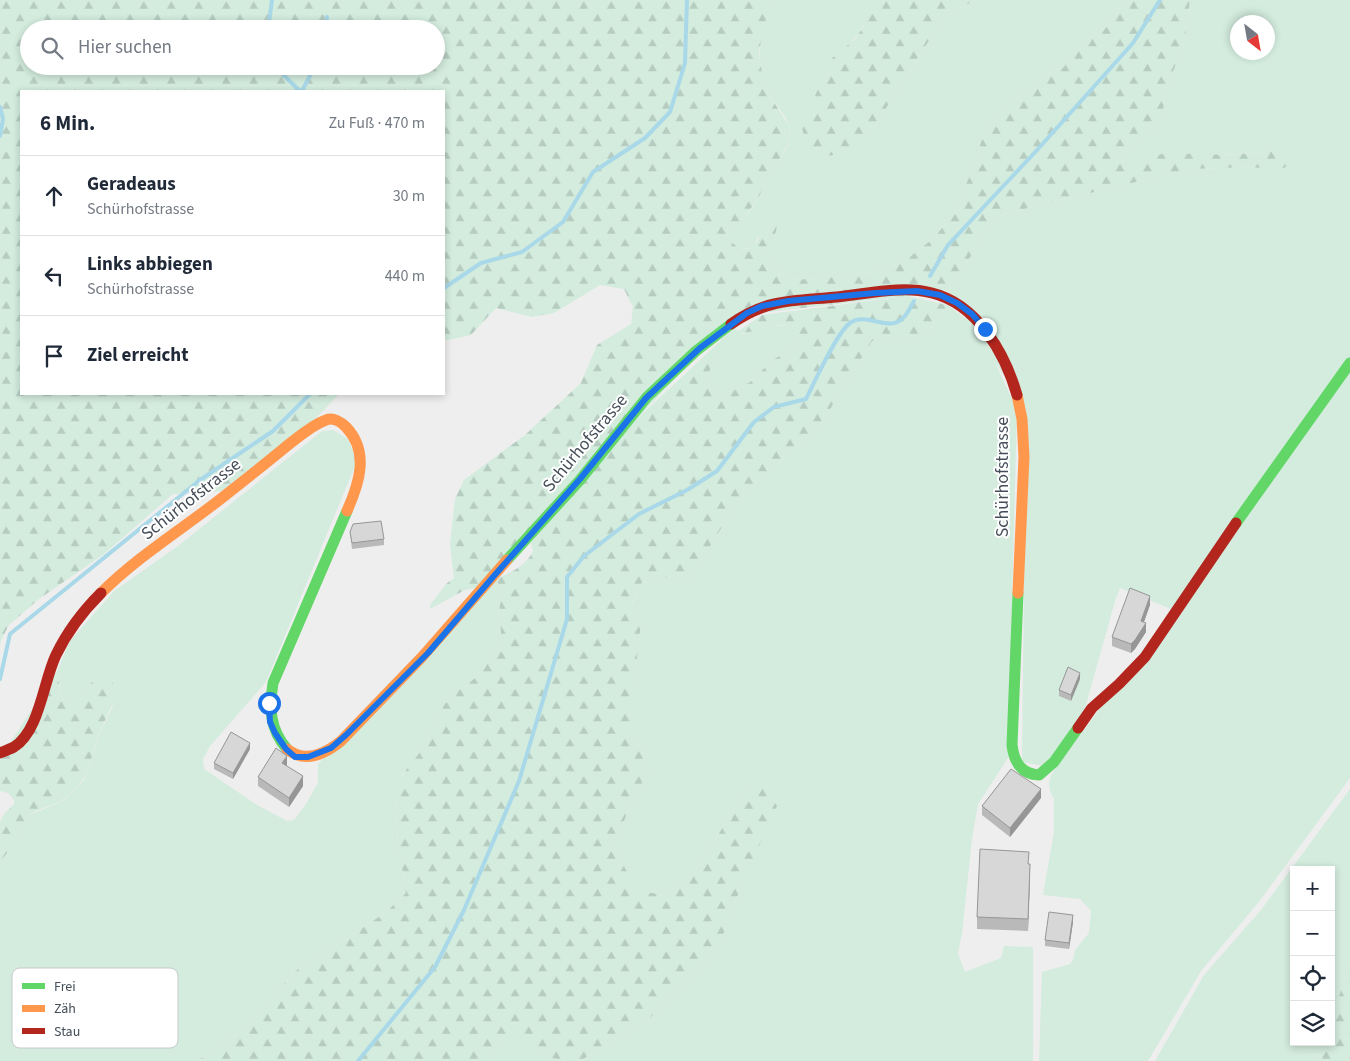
<!DOCTYPE html>
<html lang="de">
<meta charset="utf-8">
<style>
:root{--surface:#fff;--page:#f2f2f3;--text:#1f2937;--muted:#747a83;--line:#e0e1e3}
body{margin:0;font-family:"Source Sans 3",sans-serif;background:var(--page);color:var(--text)}
.controls{position:absolute;right:15px;bottom:15px;display:grid;overflow:hidden;border-radius:0px;box-shadow:0 2px 8px #0003}
.controls button{width:45px;height:45px;display:grid;place-items:center;padding:0;border:0;border-bottom:1px solid var(--line);background:var(--surface);color:var(--text);font:25px sans-serif}
.compass{position:absolute;left:1230px;top:15px;width:45px;height:45px;border-radius:50%;background:var(--surface);box-shadow:0 2px 8px #0003;rotate:149deg}
.stop{position:absolute;width:15px;height:15px;margin:-11px;border:4px solid #1a73e8;border-radius:50%;background:#fff}
.stop.end{background:#1a73e8;border-color:#fff;box-shadow:0 1px 5px #0008}
.list{margin:0;padding:0;list-style:none}
h2{display:flex;justify-content:space-between;align-items:center;height:65px;margin:0;padding:0 20px;font-size:21px}
h2 small{font-size:16px;font-weight:400;color:var(--muted)}
.list li{display:grid;grid-template-columns:32px 1fr auto;gap:15px;align-items:center;box-sizing:border-box;height:80px;padding:0 20px;border-top:1px solid var(--line)}
.list b{display:block;font-size:19px;white-space:nowrap}
.list p{margin:0;font-size:16px;white-space:nowrap;color:var(--muted)}
.list em{font-size:16px;font-style:normal;color:var(--muted)}
.icon{flex:none;width:28px;height:28px;fill:none;stroke:currentColor;stroke-width:2;stroke-linecap:round;stroke-linejoin:round}
.map{position:relative;flex:none;width:1350px;height:1061px;overflow:hidden}
.search{position:absolute;background:var(--surface);box-shadow:0 2px 8px #0003;left:20px;top:20px;width:425px;height:55px;display:flex;align-items:center;gap:12px;box-sizing:border-box;padding:0 18px;border-radius:28px;color:var(--muted);font-size:19px}
.panel{position:absolute;background:var(--surface);box-shadow:0 2px 8px #0003;left:20px;top:90px;width:425px;height:305px;border-radius:0px}
.map>svg:first-child{display:block}
.grass{fill:#d3ecde;fill-rule:evenodd}
.forest{fill:url(#forest-firs);fill-rule:evenodd}
.lines{fill:none;stroke-linecap:round;stroke-linejoin:round}
.stream{stroke:#a9d8e8;stroke-width:4}
.fast{stroke:#63d668;stroke-width:11}
.slow{stroke:#ff974d;stroke-width:11}
.jam{stroke:#b3261e;stroke-width:11}
.wall{fill:#b9b9ba}
.shaded-wall{fill:#969697}
.building{fill:#d7d7d8;stroke:#969697}
.route{stroke:#1a73e8;stroke-width:6}
.labels{text-anchor:middle;dominant-baseline:central;stroke-width:4;stroke-linejoin:round;paint-order:stroke}
.street-label{font-size:18px;fill:#464f59;stroke:#fff}
.key{fill:#fff;stroke:#c8cacd;stroke-width:1}
.key-label{font-size:14px;fill:#464f59}
</style>
<div class="map">
<svg width="1350" height="1061" viewBox="0 0 1350 1061">
<defs>
<pattern id="forest-firs" width="22" height="20" patternUnits="userSpaceOnUse" patternTransform="scale(1.25)"><rect width="22" height="20" fill="#d3ecde"/><path d="M5 1l3.5 6h-7zM16 11l3.5 6h-7z" fill="#b6ccc1"/></pattern>
</defs>
<rect width="100%" height="100%" fill="#eee"/>
<!-- grass -->
<g class="grass">
<path d="M770 0H873C865 28 856 41 832 58L838 154 858 143 869 135 944 17 975 0H1133L1116 12 1105 29 1090 37 1087 41 1073 52 1064 67 1047 74 1002 110 994 120 981 142 973 168 954 213 934 238 910 259 902 263 874 272 848 276 793 280 776 270 771 265 766 253 771 241 776 233 758 237 754 246C741 252 733 247 727 236L730 228C743 221 751 211 758 198 762 193 762 186 766 180 775 165 794 146 789 126 786 115 776 106 771 97 753 68 760 30 770 0Z"/>
<path d="M1190 0H1350V359L1173 610 1120 588 1116 598 1083 715 1044 766 1022 762 1026 409 948 291 979 244 987 227 1004 214 1185 170C1216 167 1248 168 1280 168L1275 151 1132 162H1127L1119 158 1122 152 1156 129 1162 115 1168 85 1185 40ZM1238 22H1268V52H1238Z"/>
<polygon points="948,305 980,330 1017,410 1008,758 978,804 972,839 962,933 958,954 965,972 1001,958 1004,946 1033,947 1033,1061 580,1061 649,1019 718,949 742,884 747,789 689,881 661,895 635,890 614,845 629,809 649,769 634,734 634,684 641,623 632,604 642,582 669,577 689,580 740,498 821,424 872,341 926,335"/>
<path d="M791 325 797 329 800 336 796 347 774 359 750 382 733 391 719 394C694 383 720 362 714 347L734 328 742 334 767 326Z"/>
<polygon points="1350,368 1350,778 1258,903 1201,971 1148,1061 1039,1061 1042,972 1070,964 1073,960 1075,950 1089,933 1091,911 1080,899 1043,895 1054,832 1054,799 1050,791 1049,784 1051,775"/>
<polygon points="333,430 348,439 357,461 266,682 210,746 203,759 204,769 257,805 287,821 294,820 306,804 318,783 318,764 497,579 501,599 498,617 501,631 501,637 493,656 479,675 453,695 444,705 424,747 411,766 402,774 395,797 398,843 406,893 385,913 294,972 247,1028 197,1061 0,1061 0,862 19,836 28,816 64,800 83,781 90,765 99,734 113,706 94,679 81,698 70,708 66,704 61,692 57,671 70,641 114,591 178,546 322,431"/>
<polygon points="1350,789 1350,964 1331,1020 1331,870 1294,870 1294,1042 1324,1042 1317,1061 1155,1061 1204,975 1261,910"/>
<polygon points="503,1034 518,1034 552,1058 567,1061 491,1061"/>
</g>
<!-- forest -->
<g class="forest">
<path d="M0 0H770L759 51 760 62 765 85 770 96 789 126 790 136 783 154 765 182 759 197 741 222 730 228 727 236C732 245 746 256 756 243 762 234 763 224 774 219 782 229 770 242 766 253L771 265 776 270 793 280 848 276 874 272 902 263 934 238 954 213 973 168 981 142 994 120 1002 110 1047 74 1064 67 1073 52 1087 41 1090 37 1105 29 1116 12 1133 0H1190L1185 40 1168 85 1162 115 1156 129 1122 152 1119 158 1127 162H1132L1166 153 1228 155 1275 151C1283 153 1289 156 1288 165L1284 168H1280C1248 168 1216 167 1185 170L1004 214 987 227 979 244 948 291 735 316 475 588 465 590 430 609V605L447 583 454 578 450 544 455 499 464 480 525 435 581 383 597 345 631 324 633 307 624 289 600 285 554 313 532 317 496 308 471 335 444 341V91H21V394H339L316 418 222 491 173 494 104 554 39 599 9 625 1 640 0 646ZM29 29H436V66H29Z"/>
<path d="M873 0H975L944 17 869 135C855 147 826 168 811 146 806 139 802 134 802 125L832 58 855 39 863 27Z"/>
<path d="M907 296 948 305 926 335 872 341 821 424 740 498 689 580 669 577 642 582 632 603 641 623 634 684V734L649 769 629 809 614 845 635 889 661 895 689 881 747 789 764 786 777 806 742 884 718 949 649 1019 580 1061H567L552 1058 517 1034H503L491 1061H197L247 1028 294 972 385 913 406 893 398 843 395 797 397 782 424 747 444 705 453 695 479 675 493 656 501 637V631L498 617 501 599 497 579C511 572 524 567 533 552L531 543 625 430 714 347C720 362 694 383 719 394L733 391 750 382 774 359 796 347 800 336C788 310 755 338 737 332L762 315Z"/>
<path d="M57 671C59 683 60 699 70 707 74 704 79 700 82 696 89 688 95 672 107 672 125 696 106 713 98 736 89 764 91 777 65 798 57 805 34 809 28 817 24 821 23 829 20 834 15 844 7 853 0 862V821L4 814 14 804V800L8 793 0 791V758Z"/>
<polygon points="1350,964 1350,1061 1317,1061 1324,1042 1331,1042 1331,1020"/>
</g>
<g class="lines">
<!-- stream -->
<g class="stream">
<polyline points="269,23 272,0"/>
<polyline points="326,29 327,17"/>
<polyline points="274,66 300,91"/>
<polyline points="302,91 315,66"/>
<polyline points="0,107 3,119 0,136"/>
<polyline points="930,276 948,245 1038,149 1133,43 1160,0"/>
<polyline points="444,288 481,263 522,252 563,222 593,172 645,138 670,112 685,63 687,0"/>
<polyline points="0,679 10,634 200,480 273,431 310,394"/>
<path d="M358 1061 435 967 464 910 519 781 567 619V577L584 556 639 514 687 490 717 471 754 422 774 407 806 399C814 383 837 332 850 323 867 311 890 334 904 317 908 313 911 306 914 301"/>
</g>
<!-- fast -->
<g class="fast">
<polyline points="1236,523 1350,363"/>
<polyline points="507,560 580,480 647,397 696,351 731,324"/>
<path d="M1018 593 1012 745C1014 762 1021 774 1039 775L1054 762 1078 728"/>
<path d="M287 749C270 730 269 708 273 683L347 511"/>
</g>
<!-- slow -->
<g class="slow">
<polyline points="1017,395 1022,419 1024,457 1018,593"/>
<path d="M101 593C140 554 189 525 232 490 251 475 270 460 288 445 300 436 312 425 326 420 333 417 341 422 346 427 370 452 359 484 347 511"/>
<path d="M287 749C305 764 325 754 341 741L422 657 507 560"/>
</g>
<!-- jam -->
<g class="jam">
<path d="M731 324C768 298 794 301 837 297 867 294 902 285 932 293 977 304 1005 353 1017 395"/>
<polyline points="1078,728 1092,708 1119,684 1145,657 1236,523"/>
<path d="M0 753C5 751 10 749 14 747 40 730 43 682 56 655 67 632 83 611 101 593"/>
</g>
</g>
<!-- wall -->
<g class="wall">
<polygon points="350,532 384,539 384,545 352,549"/>
<polygon points="1150,605 1144,622 1146,632 1135,649 1131,653 1112,646 1112,637"/>
<polygon points="1080,679 1071,701 1059,696 1059,690"/>
<polygon points="250,749 233,779 214,769 214,763"/>
<polygon points="287,765 286,766 303,786 289,807 258,786 258,777"/>
<polygon points="1041,798 1010,837 982,815 982,806"/>
<polygon points="1029,864 1030,876 1028,931 977,929 977,917"/>
<polygon points="1073,922 1069,949 1045,946 1045,940"/>
</g>
<!-- shaded-wall -->
<g class="shaded-wall">
<polygon points="1150,596 1150,605 1141,630 1141,621"/>
<polygon points="1146,623 1146,632 1135,649 1131,653 1131,644"/>
<polygon points="1080,673 1080,679 1071,701 1071,695"/>
<polygon points="250,743 250,749 233,779 233,773"/>
<polygon points="287,756 287,765 282,773 282,763"/>
<polygon points="303,776 303,786 289,807 289,798"/>
<polygon points="1041,789 1041,798 1010,837 1010,828"/>
<polygon points="1030,864 1030,876 1028,931 1028,919"/>
<polygon points="1073,915 1073,922 1069,949 1069,943"/>
</g>
<!-- building -->
<g class="building">
<polygon points="381,521 384,539 352,543 350,532 353,524"/>
<polygon points="1130,588 1150,596 1141,621 1146,623 1135,640 1131,644 1112,637"/>
<polygon points="1068,667 1080,673 1071,695 1059,690"/>
<polygon points="231,732 250,743 233,773 214,763"/>
<polygon points="276,748 287,756 282,763 303,776 289,798 258,777"/>
<polygon points="1011,769 1041,789 1010,828 982,806"/>
<polygon points="980,849 1029,852 1028,864 1030,864 1028,919 977,917"/>
<polygon points="1049,912 1073,915 1069,943 1045,940"/>
</g>
<g class="lines">
<!-- route -->
<polyline class="route" points="269,703 270,722 275,733 286,749 295,757 308,757 331,748 346,735 428,653 493,577 580,479 646,398 700,348 747,313 762,306 788,301 875,293 917,291 940,295 957,303 972,314 985,329"/>
</g>
<g class="labels">
<!-- street labels -->
<g class="street-label">
<text transform="translate(585 443) rotate(-50)">Schürhofstrasse</text>
<text transform="translate(1002 477) rotate(-90)">Schürhofstrasse</text>
<text transform="translate(191 499) rotate(-38)">Schürhofstrasse</text>
</g>
</g>
<!-- legend -->
<rect x="12" y="968" width="166" height="80" rx="8" class="key"/>
<rect x="22" y="983" width="23" height="6" fill="#63d668"/>
<rect x="22" y="1005" width="23" height="7" fill="#ff974d"/>
<rect x="22" y="1028" width="23" height="6" fill="#b3261e"/>
<g class="key-label">
<text x="54" y="991">Frei</text>
<text x="54" y="1013">Zäh</text>
<text x="54" y="1036">Stau</text>
</g>
</svg>
<div class="controls">
<button>+</button>
<button>−</button>
<button><svg class="icon" aria-label="locate" viewBox="0 0 24 24"><circle cx="12" cy="12" r="6"/><path d="M12 2v4M12 18v4M2 12h4M18 12h4"/></svg></button>
<button><svg class="icon" aria-label="layers" viewBox="0 0 24 24"><path d="M12 4l9 5-9 5-9-5zM3 14l9 5 9-5"/></svg></button>
</div>
<svg class="compass" viewBox="-18 -18 36 36"><path d="M0-13l5 13h-10z" fill="#e53935"/><path d="M0 13l5-13h-10z" fill="#747a83"/></svg>
<div class="stop" style="left:269px;top:703px"></div>
<div class="stop end" style="left:985px;top:329px"></div>
<div class="search"><svg class="icon" aria-label="search" viewBox="0 0 24 24"><circle cx="10" cy="10" r="6"/><path d="M15 15l6 6"/></svg>Hier suchen</div>
<section class="panel">
<h2>6 Min.<small>Zu Fuß · 470 m</small></h2>
<ul class="list">
<li><svg class="icon" aria-label="ahead" viewBox="0 0 24 24"><path d="M12 20V5M6 11l6-6 6 6"/></svg><div><b>Geradeaus</b><p>Schürhofstrasse</p></div><em>30 m</em></li>
<li><svg class="icon" aria-label="left" viewBox="0 0 24 24"><path d="M17 20v-9H6M10 6l-5 5 5 5"/></svg><div><b>Links abbiegen</b><p>Schürhofstrasse</p></div><em>440 m</em></li>
<li><svg class="icon" aria-label="arrive" viewBox="0 0 24 24"><path d="M6 21V4h12l-3 4 3 4H6"/></svg><div><b>Ziel erreicht</b></div></li>
</ul>
</section>
</div>
